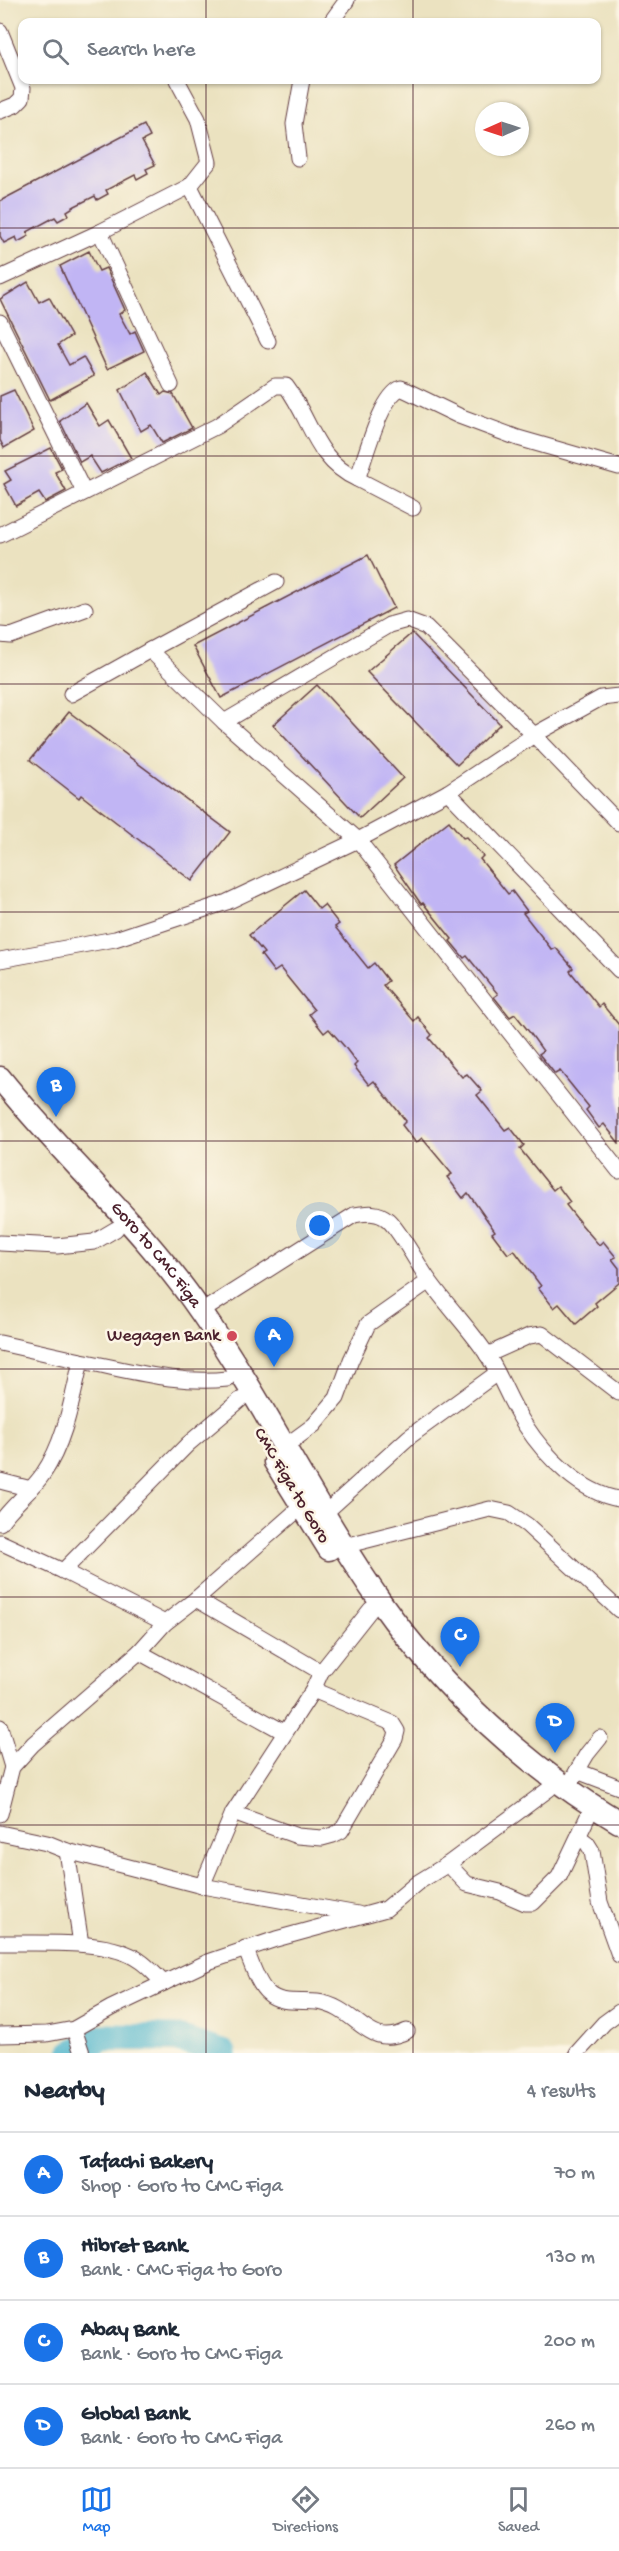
<!DOCTYPE html>
<meta charset="utf-8">
<style>
:root{--surface:#fff;--page:#f6f6f7;--text:#1f2937;--muted:#747a83;--line:#e0e1e3;--accent:#1a73e8}
body{margin:0;font-family:"Gochi Hand",sans-serif;background:var(--page);color:var(--text)}
.compass{position:absolute;left:475px;top:102px;width:54px;height:54px;border-radius:50%;background:var(--surface);box-shadow:0 2px 4px #0004;rotate:267deg}
.you{position:absolute;left:320px;top:1226px;width:21px;height:21px;margin:-15px;border:4px solid #fff;border-radius:50%;background:#1a73e8;box-shadow:0 0 0 9px #1a73e833}
.badge{display:grid;place-items:center;width:39px;height:39px;border-radius:50%;background:var(--accent);color:#fff;font-size:20px;font-weight:700}
.pin{position:absolute;translate:-50% -50px;filter:drop-shadow(0 2px 3px #0008)}
.pin::after{content:'';position:absolute;top:32px;width:21px;height:18px;background:inherit;clip-path:polygon(0 0,100% 0,50% 100%)}
.list{margin:0;padding:0;list-style:none}
h2{display:flex;justify-content:space-between;align-items:center;height:78px;margin:0;padding:0 24px;font-size:26px}
h2 small{font-size:20px;font-weight:400;color:var(--muted)}
.list li{display:grid;grid-template-columns:39px 1fr auto;gap:18px;align-items:center;box-sizing:border-box;height:84px;padding:0 24px;border-top:2px solid var(--line)}
.list b{display:block;font-size:22px;white-space:nowrap}
.list p{margin:0;font-size:20px;white-space:nowrap;color:var(--muted)}
.list em{font-size:20px;font-style:normal;color:var(--muted)}
.icon{flex:none;width:33px;height:33px;fill:none;stroke:currentColor;stroke-width:2;stroke-linecap:round;stroke-linejoin:round}
.map{position:relative;flex:none;width:619px;height:2053px;overflow:hidden}
.search{position:absolute;background:var(--surface);box-shadow:0 2px 4px #0004;left:18px;right:18px;top:18px;height:66px;display:flex;align-items:center;gap:15px;box-sizing:border-box;padding:0 21px;border-radius:12px;color:var(--muted);font-size:22px}
.sheet{height:414px;background:var(--surface)}
nav{display:flex;justify-content:space-around;align-items:center;box-sizing:border-box;height:84px;border-top:2px solid var(--line);background:var(--surface);font-size:16px;color:var(--muted)}
nav a{display:grid;justify-items:center;gap:3px}
nav .on{color:var(--accent)}
.map>svg:first-child{display:block}
.lines{fill:none;stroke-linecap:round;stroke-linejoin:round}
.river{stroke:#4fb6ce;stroke-width:27}
.building{fill:#c1b5f4}
.minor-casing{stroke:#623c41;stroke-width:17}
.primary-casing{stroke:#623c41;stroke-width:25}
.minor{stroke:#fff;stroke-width:15}
.primary{stroke:#fff;stroke-width:22}
.grid{fill:none;stroke:#4a1f2b;stroke-width:1.5;stroke-opacity:0.55}
.poi-dot{fill:#d1495b;stroke:#fcf5e5;stroke-width:2}
.labels{text-anchor:middle;dominant-baseline:central;stroke-width:5;stroke-linejoin:round;paint-order:stroke}
.street-label{font-size:18px;fill:#4a1f2b;stroke:#fcf5e5}
.poi-label{font-size:18px;fill:#4a1f2b;stroke:#fcf5e5;text-anchor:end}
</style>
<div class="map">
<svg width="619" height="2053" viewBox="0 0 619 2053">
<rect width="100%" height="100%" fill="#fcf5e5"/>
<filter id="ink" filterUnits="userSpaceOnUse"><feTurbulence type="fractalNoise" baseFrequency=".0167" numOctaves="2"/><feDisplacementMap in="SourceGraphic" scale="12" xChannelSelector="R" yChannelSelector="G"/><feConvolveMatrix kernelMatrix="1 2 1 2 8 2 1 2 1" color-interpolation-filters="sRGB"/></filter>
<filter id="wash" filterUnits="userSpaceOnUse"><feTurbulence type="fractalNoise" baseFrequency=".008" numOctaves="4" result="noise"/><feDisplacementMap in="SourceGraphic" scale="24" xChannelSelector="R" yChannelSelector="G"/><feGaussianBlur stdDeviation="1.35" result="paint"/><feColorMatrix in="noise" values="0 0 0 0 0 0 0 0 0 0 0 0 0 0 0 0 0 1.4 0 .05"/><feComposite in="paint" operator="in"/></filter>
<g filter="url(#wash)">
<rect width="100%" height="100%" fill="#ebe2c0"/>
<g class="lines">
<!-- river -->
<polyline class="river" points="72,2053 105,2037 176,2038 223,2053"/>
</g>
<g id="blocks">
<!-- building -->
<g class="building">
<polygon points="144,125 150,137 142,141 155,165 146,169 148,173 137,179 135,175 106,190 108,194 97,200 95,196 75,206 67,211 69,215 58,221 55,217 27,232 29,236 18,242 16,237 4,243 0,236 0,201"/>
<polygon points="89,251 99,271 106,268 125,310 119,314 130,334 135,331 144,351 107,369 60,266"/>
<polygon points="28,282 39,302 49,297 71,336 58,345 69,365 83,357 94,376 50,400 0,299"/>
<polygon points="147,372 161,395 165,392 173,394 192,428 162,443 151,425 141,431 120,390"/>
<polygon points="14,390 34,431 4,448 0,440 0,396"/>
<polygon points="86,403 100,426 109,420 131,458 101,473 90,456 80,462 60,421"/>
<polygon points="51,448 62,469 55,472 66,491 45,502 39,493 16,506 4,484 11,480 5,471"/>
<polygon points="368,555 394,608 221,698 193,646"/>
<polygon points="412,633 500,724 457,765 367,672"/>
<polygon points="317,685 403,778 360,818 273,725"/>
<polygon points="69,712 230,832 192,881 81,795 79,798 30,760"/>
<polygon points="449,821 463,838 466,837 483,856 480,859 508,894 512,891 527,911 523,913 552,950 556,948 573,968 570,971 599,1007 602,1004 619,1025 619,1143 604,1124 599,1128 586,1110 589,1107 560,1071 555,1074 539,1054 543,1051 530,1033 515,1014 510,1017 494,997 498,994 484,977 467,956 464,958 450,941 452,939 423,903 421,904 394,865"/>
<polygon points="304,890 319,909 324,905 339,924 335,927 368,968 374,963 388,981 383,985 414,1021 418,1017 432,1035 429,1038 462,1077 467,1074 482,1091 477,1095 505,1130 510,1127 524,1145 520,1149 553,1190 558,1186 570,1202 566,1205 581,1224 599,1245 603,1241 616,1257 612,1259 619,1268 619,1283 595,1303 597,1306 576,1324 559,1304 554,1308 538,1288 541,1286 514,1250 508,1254 492,1233 495,1231 468,1193 463,1198 447,1177 452,1174 422,1138 416,1143 402,1125 406,1121 374,1081 369,1085 354,1066 357,1063 344,1046 329,1029 324,1033 309,1014 314,1010 280,968 274,972 261,955 264,953 249,935"/>
</g>
</g>
</g>
<g filter="url(#ink)">
<use href="#blocks" fill-opacity="0" stroke="#623c41" stroke-width="1.5"/>
<g class="lines">
<defs>
<g id="minor">
<polyline points="331,22 347,0"/>
<polyline points="0,31 23,88 22,98 15,105 0,111"/>
<polyline points="177,80 198,119 209,162 190,186"/>
<polyline points="298,158 294,124 302,80"/>
<polyline points="100,232 171,385"/>
<polyline points="0,278 100,232 190,186 268,341"/>
<polyline points="0,322 84,492"/>
<polyline points="357,479 413,508"/>
<path d="M0 535 217 426 275 386H286C311 419 315 460 357 479 366 457 380 397 401 388L459 416 518 438 619 467"/>
<polyline points="0,635 11,636 85,609"/>
<polyline points="150,650 276,582"/>
<polyline points="71,694 150,650 224,722 358,840 619,1171"/>
<polyline points="224,722 389,625 407,620 426,627 534,735 601,698 619,696"/>
<polyline points="448,792 619,970"/>
<polyline points="0,960 115,939 227,902 358,840 448,792 534,735 619,823"/>
<polyline points="0,1243 57,1246 94,1242 116,1229"/>
<path d="M201 1312 354 1215C367 1213 378 1211 388 1220 399 1230 415 1259 424 1273 443 1302 469 1327 488 1356 502 1378 510 1403 525 1425 545 1456 581 1493 619 1499"/>
<path d="M0 1343 81 1361C72 1399 65 1442 43 1474 31 1492 12 1505 0 1523"/>
<polyline points="487,1355 529,1336 542,1334 619,1393"/>
<path d="M81 1361C129 1370 179 1385 227 1379"/>
<polyline points="284,1447 314,1425 337,1398 351,1360 368,1324 429,1281"/>
<polyline points="0,1481 31,1489"/>
<polyline points="301,1507 196,1599 321,1672"/>
<polyline points="325,1513 409,1437 497,1373"/>
<polyline points="0,1542 63,1571"/>
<polyline points="344,1546 490,1509 509,1513 527,1525 619,1610"/>
<polyline points="165,1623 63,1571 188,1444 240,1400"/>
<polyline points="139,1652 284,1732"/>
<polyline points="0,1727 12,1767"/>
<polyline points="577,1771 619,1787"/>
<polyline points="567,1788 587,1754 600,1738"/>
<polyline points="233,1813 297,1836 322,1838 333,1835 341,1831 395,1739 397,1731 392,1723 313,1690"/>
<polyline points="0,1814 12,1767 33,1744 139,1652 165,1623 196,1599"/>
<polyline points="0,1833 47,1843 67,1851 202,1886 233,1813 313,1690 321,1672 371,1609"/>
<polyline points="579,1837 587,1843 592,1851 600,1902 619,1955"/>
<polyline points="67,1851 81,1944"/>
<polyline points="448,1864 467,1884 500,1892 525,1903 533,1903 559,1877 588,1816"/>
<polyline points="202,1886 358,1914"/>
<path d="M0 1943C38 1944 110 1938 140 1961 149 1967 156 1976 164 1983"/>
<path d="M245 1948C251 1961 257 1984 268 1993 281 2005 301 2000 317 2002 358 2007 366 2051 407 2031"/>
<polyline points="74,2029 82,2053"/>
<polyline points="0,2035 47,2034 74,2029 111,2008 208,1962 276,1939 386,1909 417,1883 448,1864 549,1789 556,1779"/>
<polyline points="577,2053 604,2023 619,2012"/>
</g>
<g id="primary">
<path id="s1" d="M0 1078C64 1158 143 1227 201 1312 266 1406 316 1510 382 1604 443 1690 528 1768 619 1822"/>
<polyline points="275,1462 329,1549"/>
</g>
</defs>
<!-- minor casing -->
<use href="#minor" class="minor-casing"/>
<!-- primary casing -->
<use href="#primary" class="primary-casing"/>
<!-- minor -->
<use href="#minor" class="minor"/>
<!-- primary -->
<use href="#primary" class="primary"/>
</g>
</g>
<!-- grid -->
<path class="grid" d="M206 0V22M413 0V22M206 80V2053M413 80V2053M0 228H619M0 456H619M0 684H619M0 912H619M0 1141H619M0 1369H619M0 1597H619M0 1825H619"/>
<!-- markers -->
<circle class="poi-dot" cx="232" cy="1336" r="6"/>
<g class="labels">
<!-- street labels -->
<g class="street-label">
<text stroke="none"><textPath href="#s1" startOffset="236">Goro to CMC Figa</textPath></text>
<text transform="translate(291 1486) rotate(59)">CMC Figa to Goro</text>
</g>
<!-- poi labels -->
<g class="poi-label">
<text x="220" y="1336">Wegagen Bank</text>
</g>
</g>
</svg>
<svg class="compass" viewBox="-18 -18 36 36"><path d="M0-13l5 13h-10z" fill="#e53935"/><path d="M0 13l5-13h-10z" fill="#747a83"/></svg>
<div class="you"></div>
<div class="pin badge" style="left:274px;top:1367px">A</div>
<div class="pin badge" style="left:56px;top:1117px">B</div>
<div class="pin badge" style="left:460px;top:1667px">C</div>
<div class="pin badge" style="left:555px;top:1753px">D</div>
<div class="search"><svg class="icon" aria-label="search" viewBox="0 0 24 24"><circle cx="10" cy="10" r="6"/><path d="M15 15l6 6"/></svg>Search here</div>
</div>
<section class="sheet">
<h2>Nearby<small>4 results</small></h2>
<ul class="list">
<li><span class="badge">A</span><div><b>Tafachi Bakery</b><p>Shop · Goro to CMC Figa</p></div><em>70 m</em></li>
<li><span class="badge">B</span><div><b>Hibret Bank</b><p>Bank · CMC Figa to Goro</p></div><em>130 m</em></li>
<li><span class="badge">C</span><div><b>Abay Bank</b><p>Bank · Goro to CMC Figa</p></div><em>200 m</em></li>
<li><span class="badge">D</span><div><b>Global Bank</b><p>Bank · Goro to CMC Figa</p></div><em>260 m</em></li>
</ul>
</section>
<nav>
<a class="on"><svg class="icon" aria-label="map" viewBox="0 0 24 24"><path d="M3 6l6-2 6 2 6-2v14l-6 2-6-2-6 2zM9 4v14M15 6v14"/></svg>Map</a>
<a><svg class="icon" aria-label="directions" viewBox="0 0 24 24"><path d="M12 3l9 9-9 9-9-9zM9 14v-3h6M13 9l2 2-2 2"/></svg>Directions</a>
<a><svg class="icon" aria-label="saved" viewBox="0 0 24 24"><path d="M7 4h10v16l-5-4-5 4z"/></svg>Saved</a>
</nav>
